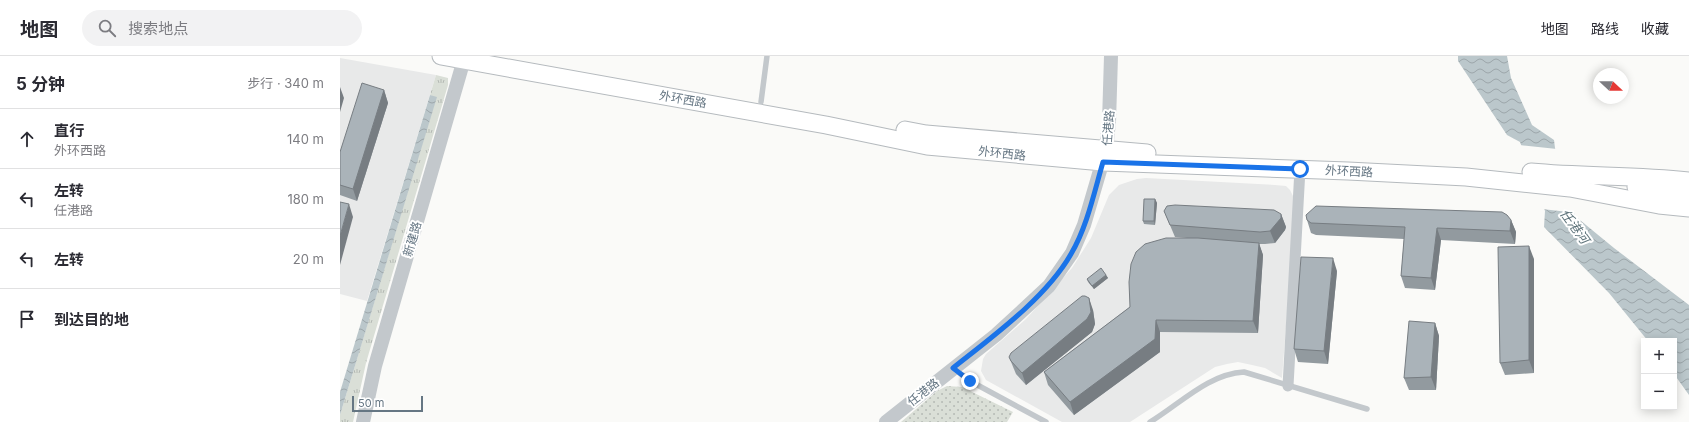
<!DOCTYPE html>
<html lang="zh">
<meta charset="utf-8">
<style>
:root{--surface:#fff;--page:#f2f2f3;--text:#2b2b33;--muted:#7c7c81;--line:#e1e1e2}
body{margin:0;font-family:Inter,"Noto Sans SC",sans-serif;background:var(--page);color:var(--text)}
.controls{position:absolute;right:12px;bottom:12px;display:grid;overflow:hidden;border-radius:0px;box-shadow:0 2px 10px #0003}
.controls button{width:36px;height:36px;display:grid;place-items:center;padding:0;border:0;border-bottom:1px solid var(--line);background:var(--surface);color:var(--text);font:20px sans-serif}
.compass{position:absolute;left:1253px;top:12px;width:36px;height:36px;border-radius:50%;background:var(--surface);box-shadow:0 2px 10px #0003;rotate:112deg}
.scale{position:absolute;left:12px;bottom:10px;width:71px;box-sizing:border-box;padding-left:4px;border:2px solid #657683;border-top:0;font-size:11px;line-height:14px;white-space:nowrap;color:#657683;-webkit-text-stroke:3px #fff;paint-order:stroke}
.stop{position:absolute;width:12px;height:12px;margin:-9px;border:3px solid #1a73e8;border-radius:50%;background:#fff}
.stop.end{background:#1a73e8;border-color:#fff;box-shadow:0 1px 4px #0008}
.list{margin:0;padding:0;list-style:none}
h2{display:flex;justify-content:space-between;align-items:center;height:52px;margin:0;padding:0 16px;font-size:17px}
h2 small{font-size:13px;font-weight:400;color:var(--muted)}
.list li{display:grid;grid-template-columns:26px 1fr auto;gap:12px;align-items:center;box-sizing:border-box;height:60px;padding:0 16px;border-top:1px solid var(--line)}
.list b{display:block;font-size:15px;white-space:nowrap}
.list p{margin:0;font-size:13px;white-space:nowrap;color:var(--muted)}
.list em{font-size:13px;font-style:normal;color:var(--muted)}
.icon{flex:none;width:22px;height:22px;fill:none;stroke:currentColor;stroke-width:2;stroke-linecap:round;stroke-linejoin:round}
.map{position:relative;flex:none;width:1349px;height:366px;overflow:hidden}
header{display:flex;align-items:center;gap:24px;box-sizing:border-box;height:56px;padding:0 20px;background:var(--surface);border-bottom:1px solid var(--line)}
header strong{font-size:19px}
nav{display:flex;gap:22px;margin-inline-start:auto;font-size:14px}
.search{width:280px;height:36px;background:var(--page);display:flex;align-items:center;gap:10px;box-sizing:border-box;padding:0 14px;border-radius:22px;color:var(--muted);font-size:15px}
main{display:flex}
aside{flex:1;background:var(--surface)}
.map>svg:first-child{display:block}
.built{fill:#e8e9e9}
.grass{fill:url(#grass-tufts)}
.park{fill:url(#park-dots)}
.water{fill:url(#water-waves)}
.pier{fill:#fafaf8}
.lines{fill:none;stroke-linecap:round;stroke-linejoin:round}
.primary-casing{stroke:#b5babe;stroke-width:19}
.service{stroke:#c3c8cc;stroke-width:5.5}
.minor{stroke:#c3c8cc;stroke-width:11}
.tertiary{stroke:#c3c8cc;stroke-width:14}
.primary{stroke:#fff;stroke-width:17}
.wall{fill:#929a9f}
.shaded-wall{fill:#777d82}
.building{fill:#aab3b9;stroke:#777d82}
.route{stroke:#1a73e8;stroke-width:5}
.labels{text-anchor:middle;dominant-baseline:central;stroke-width:4;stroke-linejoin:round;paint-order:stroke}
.street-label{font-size:12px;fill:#657683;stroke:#fff}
.water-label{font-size:13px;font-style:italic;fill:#60757c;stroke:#fff}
</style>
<header>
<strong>地图</strong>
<div class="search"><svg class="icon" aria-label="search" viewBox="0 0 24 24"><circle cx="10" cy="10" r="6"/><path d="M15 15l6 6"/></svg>搜索地点</div>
<nav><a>地图</a><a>路线</a><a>收藏</a></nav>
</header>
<main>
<aside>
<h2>5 分钟<small>步行 · 340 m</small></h2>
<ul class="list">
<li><svg class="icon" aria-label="ahead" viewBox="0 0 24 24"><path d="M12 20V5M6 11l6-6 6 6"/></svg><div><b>直行</b><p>外环西路</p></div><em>140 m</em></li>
<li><svg class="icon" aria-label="left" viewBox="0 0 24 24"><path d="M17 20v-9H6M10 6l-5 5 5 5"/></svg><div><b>左转</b><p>任港路</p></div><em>180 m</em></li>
<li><svg class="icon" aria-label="left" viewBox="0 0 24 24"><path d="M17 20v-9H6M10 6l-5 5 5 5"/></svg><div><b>左转</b></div><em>20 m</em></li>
<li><svg class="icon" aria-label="arrive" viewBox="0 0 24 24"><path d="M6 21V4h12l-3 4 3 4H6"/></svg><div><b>到达目的地</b></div></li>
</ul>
</aside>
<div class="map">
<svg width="1349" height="366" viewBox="0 0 1349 366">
<defs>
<pattern id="grass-tufts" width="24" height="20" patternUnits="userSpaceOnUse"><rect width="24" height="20" fill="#dadfd7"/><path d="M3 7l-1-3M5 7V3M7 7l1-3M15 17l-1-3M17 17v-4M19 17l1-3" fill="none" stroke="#b4b9b4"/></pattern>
<pattern id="park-dots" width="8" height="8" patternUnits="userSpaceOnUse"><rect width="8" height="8" fill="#dadfd7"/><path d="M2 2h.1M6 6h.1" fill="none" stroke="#b4b9b4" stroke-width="1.8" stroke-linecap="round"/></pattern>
<pattern id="water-waves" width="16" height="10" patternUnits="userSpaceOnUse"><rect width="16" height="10" fill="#bbc7cb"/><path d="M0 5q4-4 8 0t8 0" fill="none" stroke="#9ca6aa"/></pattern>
</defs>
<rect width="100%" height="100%" fill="#fafaf8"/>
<!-- built -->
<g class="built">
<polygon points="0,2 96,19 27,245 0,238"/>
<polygon points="806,122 935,129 946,130 950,134 954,142 955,154 942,322 925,312 912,309 898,306 887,308 875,311 790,366 722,366 646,324 641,315 643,303 646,298 686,263 732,212 751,182 769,139 779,129 797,123"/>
</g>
<!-- grass -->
<polygon class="grass" points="96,19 108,22 108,29 26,307 13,366 0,366 0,359 96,42 90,39"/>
<!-- park -->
<polygon class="park" points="607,330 622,331 673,356 667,366 561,366 597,335"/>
<!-- water -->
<g class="water">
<polygon points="1118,0 1167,0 1171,22 1192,69 1214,84 1215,92 1235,160 1274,192 1349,249 1349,339 1334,318 1334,285 1308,285 1269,237 1204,171 1205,155 1180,86 1167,79 1118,5"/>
<polygon points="90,39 97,41 0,359 0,336"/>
</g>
<!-- pier -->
<polygon class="pier" points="1179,89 1217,93 1237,157 1202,153"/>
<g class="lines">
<defs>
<g id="primary">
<polyline points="101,0 486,69 587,90 763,106 1008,115 1126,121 1230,132 1319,149 1349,152"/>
<polyline points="565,74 586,78 807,97"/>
<path d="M1191 116C1244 121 1297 119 1349 125"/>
<polyline points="1296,131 1349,138"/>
</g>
</defs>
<!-- primary casing -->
<use href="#primary" class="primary-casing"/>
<!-- service -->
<g class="service">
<polyline points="421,46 427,0"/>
<polyline points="613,312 630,325 706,366"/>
<path d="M810 366C840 348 868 318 904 316L1027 353"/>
</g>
<!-- minor -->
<polyline class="minor" points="948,330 960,113"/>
<!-- tertiary -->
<g class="tertiary">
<polyline points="23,366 35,310 125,0"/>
<polyline points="546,366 656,279 709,230 732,197 744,169 766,94 769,66 771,0"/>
</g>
<!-- primary -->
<use href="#primary" class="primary"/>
</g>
<!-- wall -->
<g class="wall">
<polygon points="44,34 48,47 17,145 0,139 0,96"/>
<polygon points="815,143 817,147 815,169 804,168 803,165"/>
<polygon points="824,155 941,158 946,171 945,174 935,187 925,188 919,188 923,199 918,277 820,276 820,296 734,359 708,329 704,316 790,251 847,182 835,181"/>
<polygon points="967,164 1171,164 1176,176 1175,188 1101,184 1095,234 1065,232 1061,220 1064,183 976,179 971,177"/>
<polygon points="1194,203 1194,317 1165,319 1160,307"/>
<polygon points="997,215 988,308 958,306 954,293"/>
<polygon points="766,219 768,222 754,233 748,226 747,223"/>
<polygon points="753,254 755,268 752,276 686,329 676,318 669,301"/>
<polygon points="1095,267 1099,280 1096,334 1069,334 1064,322"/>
</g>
<!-- shaded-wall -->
<g class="shaded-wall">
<polygon points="0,31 4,42 0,56"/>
<polygon points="44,34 48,47 17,145 13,133"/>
<polygon points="815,143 817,147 815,169 814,165"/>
<polygon points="9,148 13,161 0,209 0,180"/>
<polygon points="941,158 946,171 945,174 935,187 930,175"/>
<polygon points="1171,164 1176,176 1175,188 1170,175"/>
<polygon points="1097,172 1101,184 1095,234 1091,222"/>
<polygon points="919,187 923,199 918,277 913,265"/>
<polygon points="1189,190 1194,203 1194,317 1189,304"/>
<polygon points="993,202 997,215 988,308 984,295"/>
<polygon points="766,219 768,222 754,233 752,230"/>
<polygon points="749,242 753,254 755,268 752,276 686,329 682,317"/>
<polygon points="816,264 820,276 820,296 734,359 730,346"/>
<polygon points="1095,267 1099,280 1096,334 1091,321"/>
</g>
<!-- building -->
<g class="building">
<polygon points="22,27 44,34 13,133 0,129 0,96"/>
<polygon points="804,143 815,143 814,165 803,165"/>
<polygon points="0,146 9,148 0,180"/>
<polygon points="835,149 934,154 941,158 941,162 930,175 920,176 830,169 824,155 827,150"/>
<polygon points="976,150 1162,156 1167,159 1171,164 1170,175 1097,172 1091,222 1061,220 1065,171 971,167 967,164 966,159"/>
<polygon points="826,182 858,182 919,187 913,265 816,264 815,283 730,346 704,316 790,251 789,226 791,208 796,196 805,188"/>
<polygon points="1189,190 1189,304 1160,307 1158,191"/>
<polygon points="961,201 993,202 984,295 954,293"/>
<polygon points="761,212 766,219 752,230 747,223"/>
<polygon points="742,240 745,240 749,242 751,256 747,263 682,317 671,305 669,301 671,297"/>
<polygon points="1069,265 1095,267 1091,321 1064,322"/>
</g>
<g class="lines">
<!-- route -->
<path class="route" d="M630 325 613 312C652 281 706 242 731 198 747 171 754 137 763 106L960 113"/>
</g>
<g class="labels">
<!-- street labels -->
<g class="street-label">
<text transform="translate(343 43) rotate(10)">外环西路</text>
<text transform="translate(768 72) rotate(-85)">任港路</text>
<text transform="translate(662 97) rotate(6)">外环西路</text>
<text transform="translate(1009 115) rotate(3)">外环西路</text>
<text transform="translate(72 183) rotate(-74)">新建路</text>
<text transform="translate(583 336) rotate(-38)">任港路</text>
</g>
<!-- water labels -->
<g class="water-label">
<text transform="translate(1235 170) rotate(54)">任港河</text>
</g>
</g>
</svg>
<div class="controls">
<button>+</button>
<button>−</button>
</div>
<svg class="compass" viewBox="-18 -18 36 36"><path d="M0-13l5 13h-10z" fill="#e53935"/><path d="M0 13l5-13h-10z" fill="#7c7c81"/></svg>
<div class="scale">50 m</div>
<div class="stop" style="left:960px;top:113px"></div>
<div class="stop end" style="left:630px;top:325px"></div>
</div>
</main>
